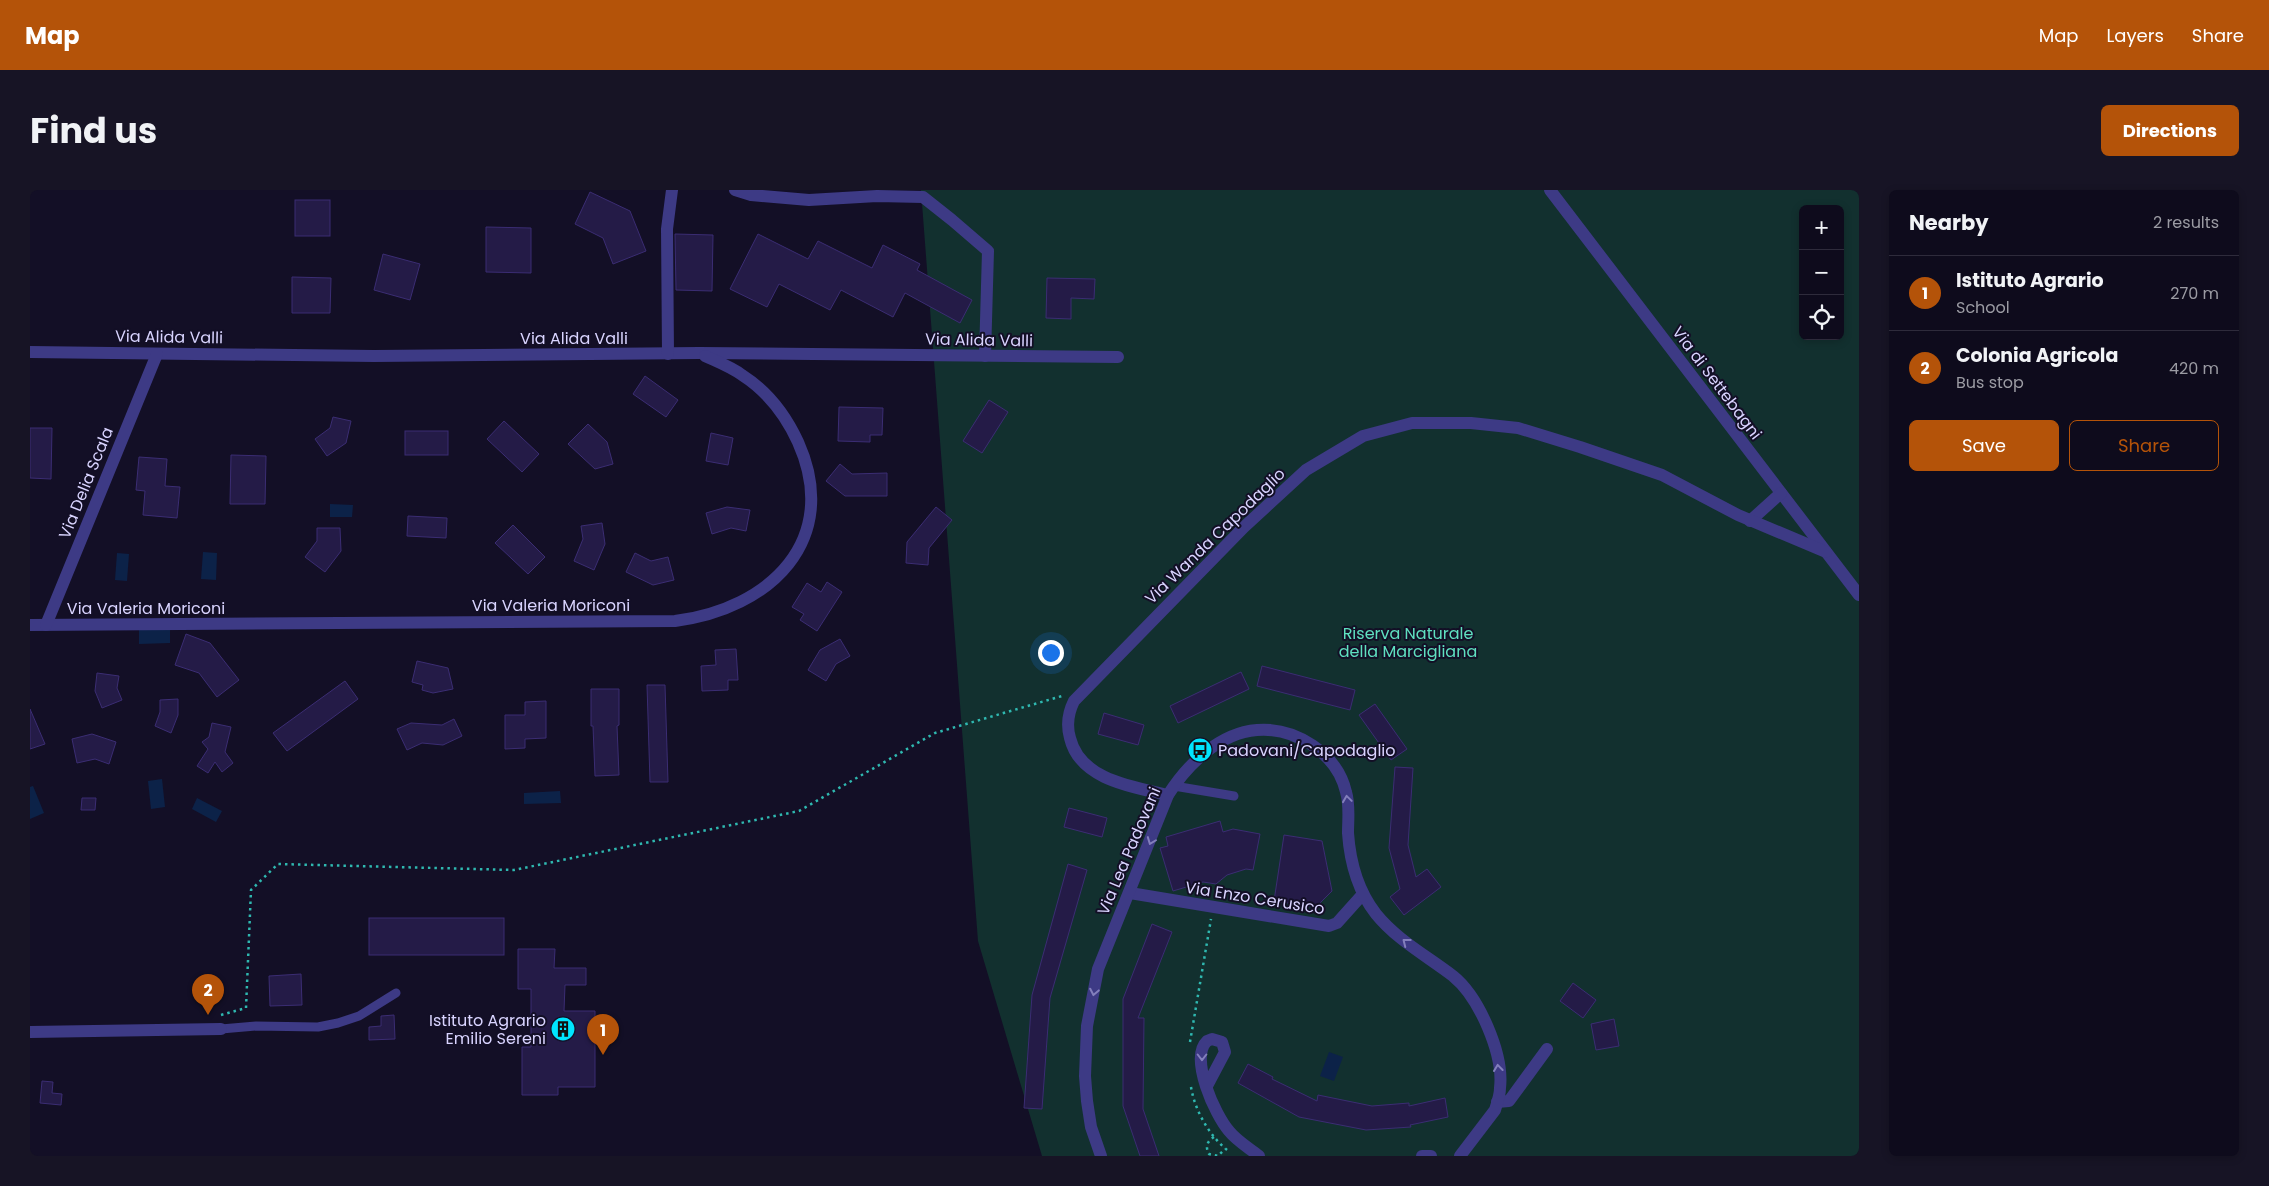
<!DOCTYPE html>
<meta charset="utf-8">
<style>
:root{--surface:#0e0b1c;--page:#171425;--text:#f1f3f6;--muted:#9b9ba3;--line:#2e2b3b;--accent:#b45309}
body{margin:0;font-family:Poppins,sans-serif;background:var(--page);color:var(--text)}
.controls{position:absolute;right:15px;top:15px;display:grid;overflow:hidden;border-radius:8px;box-shadow:0 2px 8px #0003}
.controls button{width:45px;height:45px;display:grid;place-items:center;padding:0;border:0;border-bottom:1px solid var(--line);background:var(--surface);color:var(--text);font:25px sans-serif}
.you{position:absolute;left:1020px;top:462px;width:18px;height:18px;margin:-12px;border:4px solid #fff;border-radius:50%;background:#1a73e8;box-shadow:0 0 0 8px #1a73e833}
.badge{display:grid;place-items:center;width:32px;height:32px;border-radius:50%;background:var(--accent);color:#fff;font-size:16px;font-weight:700}
.pin{position:absolute;translate:-50% -41px;filter:drop-shadow(0 1px 2px #0008)}
.pin::after{content:'';position:absolute;top:26px;width:18px;height:15px;background:inherit;clip-path:polygon(0 0,100% 0,50% 100%)}
.list{margin:0;padding:0;list-style:none}
h2{display:flex;justify-content:space-between;align-items:center;height:65px;margin:0;padding:0 20px;font-size:21px}
h2 small{font-size:16px;font-weight:400;color:var(--muted)}
.list li{display:grid;grid-template-columns:32px 1fr auto;gap:15px;align-items:center;box-sizing:border-box;height:75px;padding:0 20px;border-top:1px solid var(--line)}
.list b{display:block;font-size:19px;white-space:nowrap}
.list p{margin:0;font-size:16px;white-space:nowrap;color:var(--muted)}
.list em{font-size:16px;font-style:normal;color:var(--muted)}
.actions{display:flex;gap:10px;padding:15px 20px}
.actions a{flex:1;padding:11px 0;border:1px solid var(--accent);border-radius:8px;text-align:center;font-size:18px;color:var(--accent)}
.actions .main{background:var(--accent);color:#fff}
.icon{flex:none;width:28px;height:28px;fill:none;stroke:currentColor;stroke-width:2;stroke-linecap:round;stroke-linejoin:round}
.map{position:relative;flex:none;width:1829px;height:966px;overflow:hidden;border-radius:8px}
header{display:flex;align-items:center;gap:30px;box-sizing:border-box;height:70px;padding:0 25px;background:var(--accent);color:#fff}
header strong{font-size:24px}
nav{display:flex;gap:28px;margin-inline-start:auto;font-size:18px}
.intro{display:flex;align-items:center;justify-content:space-between;box-sizing:border-box;height:120px;padding:0 30px}
h1{margin:0;font-size:35px}
.button{padding:12px 22px;border-radius:8px;background:var(--accent);color:#fff;font-size:18px;font-weight:700}
main{display:flex;gap:30px;padding:0 30px}
aside{flex:1;background:var(--surface);border-radius:8px;box-shadow:0 2px 8px #0003}
.map>svg:first-child{display:block}
.green{fill:#12302f;fill-rule:evenodd}
.water{fill:#0c2248}
.building{fill:#241b47;stroke:#3b2d73}
.lines{fill:none;stroke-linecap:round;stroke-linejoin:round}
.path{stroke:#2fb8b0;stroke-width:2.5;stroke-dasharray:2.5 4;stroke-linecap:butt}
.lane{stroke:#3d3a85;stroke-width:9}
.street{stroke:#3d3a85;stroke-width:12}
.oneway{stroke:#837fbc}
.labels{text-anchor:middle;dominant-baseline:central;stroke-width:4;stroke-linejoin:round;paint-order:stroke}
.street-label{font-size:16px;fill:#d9d4ff;stroke:#130f26}
.park-label{font-size:16px;fill:#5fe0c0;stroke:#130f26}
.poi-label{font-size:16px;fill:#d9d4ff;stroke:#130f26;text-anchor:start}
</style>
<header>
<strong>Map</strong>
<nav><a>Map</a><a>Layers</a><a>Share</a></nav>
</header>
<div class="intro"><h1>Find us</h1><a class="button">Directions</a></div>
<main>
<div class="map">
<svg width="1829" height="966" viewBox="0 0 1829 966">
<rect width="100%" height="100%" fill="#130f26"/>
<!-- green -->
<path class="green" d="M891 0H1829V966H1012L948 751ZM1773 19H1810V146H1773Z"/>
<!-- water -->
<g class="water">
<polygon points="300,314 323,315 322,327 300,327"/>
<polygon points="173,362 187,363 186,390 171,389"/>
<polygon points="87,363 99,364 97,391 85,390"/>
<polygon points="140,439 140,453 109,454 109,440"/>
<polygon points="132,589 135,617 121,619 118,591"/>
<polygon points="3,596 14,623 0,629 0,597"/>
<polygon points="530,601 531,613 494,614 494,603"/>
<polygon points="167,608 192,621 186,632 162,619"/>
<polygon points="1299,862 1313,867 1304,891 1290,886"/>
</g>
<!-- building -->
<g class="building">
<polygon points="560,2 600,21 616,61 583,74 573,48 545,34"/>
<rect x="265" y="10" width="35" height="36"/>
<polygon points="456,37 501,38 501,83 456,82"/>
<polygon points="645,44 683,45 682,101 646,100"/>
<polygon points="728,44 778,69 788,51 842,78 853,55 890,74 887,80 942,110 930,133 875,103 863,127 811,100 800,120 749,94 737,117 700,99"/>
<polygon points="353,64 390,74 380,110 344,100"/>
<polygon points="262,87 301,88 300,123 262,123"/>
<polygon points="1017,88 1065,89 1064,109 1041,108 1041,129 1016,128"/>
<polygon points="615,186 648,210 636,227 603,204"/>
<polygon points="959,210 978,222 952,263 933,251"/>
<polygon points="809,217 853,218 852,245 840,245 840,252 808,251"/>
<polygon points="303,227 321,231 316,253 297,266 285,249 300,238"/>
<polygon points="474,231 509,264 492,282 457,249"/>
<polygon points="558,234 577,252 583,274 565,279 538,254"/>
<polygon points="0,238 22,238 21,289 0,288"/>
<rect x="375" y="241" width="43" height="24"/>
<polygon points="681,243 703,248 698,275 676,271"/>
<polygon points="201,265 236,266 235,314 200,314"/>
<polygon points="109,267 137,269 135,296 150,297 147,328 113,325 115,301 106,300"/>
<polygon points="810,274 822,284 857,283 857,306 815,306 796,291"/>
<polygon points="697,317 720,320 716,341 701,338 682,344 676,323"/>
<polygon points="906,317 922,330 899,358 898,375 876,373 877,352"/>
<polygon points="378,326 417,328 416,348 377,346"/>
<polygon points="572,333 575,354 564,380 544,371 553,349 551,336"/>
<polygon points="483,335 515,367 498,384 465,353"/>
<polygon points="287,338 310,338 311,361 295,382 275,367 287,351"/>
<polygon points="605,363 621,371 638,367 644,390 623,395 596,382"/>
<polygon points="797,392 812,402 787,441 770,430 774,424 762,417 777,393 791,402"/>
<polygon points="156,444 180,453 209,490 187,507 169,483 145,475"/>
<polygon points="810,449 820,466 806,474 796,491 778,480 790,460"/>
<polygon points="706,459 708,490 698,490 698,500 672,501 671,476 686,475 685,460"/>
<polygon points="387,471 418,478 423,499 403,503 392,500 393,495 382,492"/>
<polygon points="1232,476 1325,500 1320,520 1227,496"/>
<polygon points="1211,482 1219,499 1148,533 1140,516"/>
<polygon points="67,483 89,486 87,498 92,510 72,518 65,501"/>
<polygon points="315,491 328,509 257,561 243,543"/>
<polygon points="617,495 635,495 638,592 620,592"/>
<polygon points="561,499 589,499 589,535 587,536 589,585 565,586 563,536 561,536"/>
<polygon points="148,509 148,525 141,543 125,536 130,522 130,510"/>
<polygon points="516,511 516,548 495,549 495,558 475,559 475,525 495,525 495,512"/>
<polygon points="1345,514 1377,559 1361,570 1329,525"/>
<polygon points="0,519 15,554 0,559"/>
<polygon points="1074,523 1114,535 1108,555 1068,544"/>
<polygon points="424,529 432,546 413,555 392,553 377,560 367,539 381,533 412,535"/>
<polygon points="182,533 201,537 195,562 203,573 192,582 185,572 178,583 167,576 178,559 172,552 179,547"/>
<polygon points="62,544 86,552 79,574 65,569 47,573 42,549"/>
<polygon points="1365,577 1383,578 1378,655 1386,687 1397,679 1411,697 1374,725 1360,707 1370,699 1359,658"/>
<polygon points="52,608 66,608 65,620 51,620"/>
<polygon points="1039,618 1077,628 1072,647 1034,637"/>
<polygon points="1190,631 1193,642 1203,639 1230,644 1223,680 1216,679 1197,685 1186,694 1173,692 1143,701 1130,658 1138,656 1136,647"/>
<polygon points="1254,645 1292,651 1302,701 1286,717 1244,711"/>
<polygon points="1038,674 1057,680 1020,808 1012,919 994,918 1002,805"/>
<rect x="339" y="728" width="135" height="37"/>
<polygon points="1122,734 1142,742 1108,828 1114,828 1113,919 1129,966 1110,966 1093,916 1093,809"/>
<polygon points="488,759 525,759 524,778 556,778 556,795 535,795 534,821 565,821 565,897 528,897 528,905 492,905 492,857 501,857 501,799 488,799"/>
<polygon points="271,784 272,815 240,816 239,786"/>
<polygon points="1543,793 1566,810 1553,828 1530,811"/>
<polygon points="364,825 365,849 339,850 339,837 351,836 351,826"/>
<polygon points="1584,829 1589,856 1566,860 1561,834"/>
<polygon points="1218,874 1243,887 1242,889 1287,911 1288,905 1342,916 1379,913 1379,916 1415,908 1418,927 1380,935 1381,937 1336,940 1269,927 1208,893"/>
<polygon points="12,891 23,892 22,903 32,904 31,915 10,913"/>
</g>
<g class="lines">
<!-- path -->
<g class="path">
<polyline points="191,825 216,818 221,700 248,674 484,680 769,621 905,543 1032,506"/>
<polyline points="1160,852 1181,729"/>
<path d="M1161 897C1165 921 1179 945 1197 960"/>
<path d="M1184 947C1177 951 1175 957 1179 964L1188 966 1195 959"/>
</g>
<!-- lane -->
<g class="lane">
<polyline points="1144,596 1204,606"/>
<polyline points="191,839 226,836 288,837 308,833 329,826 366,803"/>
</g>
<!-- street -->
<g class="street">
<polyline points="705,0 721,5 779,10 847,6 893,7 922,30 958,61 955,166"/>
<polyline points="1520,0 1829,405"/>
<polyline points="0,162 344,166 669,163 1088,167"/>
<polyline points="638,164 637,39 642,0"/>
<polyline points="1720,331 1751,303"/>
<path d="M0 435 645 431C740 419 812 350 768 252 756 226 737 201 712 185 701 177 688 172 675 166"/>
<polyline points="16,435 127,164"/>
<path d="M1138 605C1103 597 1050 590 1040 548 1036 534 1038 523 1044 511L1214 337 1276 280 1333 246 1382 233H1441L1488 238 1550 257 1632 285 1708 325 1796 362"/>
<polyline points="1100,703 1299,736 1307,733 1333,704"/>
<polyline points="0,842 191,839"/>
<path d="M1177 896 1195 862 1192 852 1182 849 1177 851C1159 868 1185 925 1199 941 1207 951 1219 958 1229 966"/>
<polyline points="1467,912 1479,911 1517,859"/>
<path d="M1071 966 1061 937 1057 911 1055 886 1057 836 1068 779 1138 605C1157 575 1189 543 1227 540 1265 537 1307 563 1316 602 1320 615 1318 629 1318 643 1320 672 1328 701 1346 724 1367 750 1397 766 1423 786 1449 807 1474 864 1470 898 1470 906 1467 913 1465 920L1430 966"/>
<polyline points="1392,966 1401,966"/>
</g>
</g>
<!-- one-way arrows -->
<defs><path id="oneway-chevron" d="M-2-3.5L2.5 0L-2 3.5" fill="none" stroke-width="1.6" stroke-linecap="round" stroke-linejoin="round" transform="scale(1.25)"/></defs>
<g class="oneway">
<use href="#oneway-chevron" transform="translate(1317 609) rotate(-98)"/>
<use href="#oneway-chevron" transform="translate(1121 651) rotate(111)"/>
<use href="#oneway-chevron" transform="translate(1376 752) rotate(-142)"/>
<use href="#oneway-chevron" transform="translate(1064 802) rotate(101)"/>
<use href="#oneway-chevron" transform="translate(1172 867) rotate(90)"/>
<use href="#oneway-chevron" transform="translate(1468 878) rotate(-97)"/>
</g>
<!-- icons -->
<defs>
<symbol id="bus-disc" viewBox="-11 -11 22 22"><circle r="9.5" fill="#00e5ff" stroke="#130f26"/><path d="M-5-6H5V4H4V6H2V4H-2V6H-4V4H-5ZM-3.5-4V0h7V-4ZM-3.5 1.2v1.5H-2V1.2ZM2 1.2v1.5H3.5V1.2Z" fill="#111"/></symbol>
<symbol id="building-disc" viewBox="-11 -11 22 22"><circle r="9.5" fill="#00e5ff" stroke="#130f26"/><path d="M-4-6H4V6H1V3H-1V6H-4ZM-2.5-4.3h1.7v1.8h-1.7ZM.8-4.3h1.7v1.8H.8ZM-2.5-1h1.7V.8h-1.7ZM.8-1h1.7V.8H.8Z" fill="#111"/></symbol>
</defs>
<g fill-rule="evenodd">
<use href="#bus-disc" x="1156" y="546" width="28" height="28"/>
<use href="#building-disc" x="519" y="825" width="28" height="28"/>
</g>
<g class="labels">
<!-- street labels -->
<g class="street-label">
<text transform="translate(139 147) rotate(1)">Via Alida Valli</text>
<text x="544" y="148">Via Alida Valli</text>
<text transform="translate(949 150) rotate(1)">Via Alida Valli</text>
<text transform="translate(1687 193) rotate(53)">Via di Settebagni</text>
<text transform="translate(56 293) rotate(-68)">Via Delia Scala</text>
<text transform="translate(1185 346) rotate(-44)">Via Wanda Capodaglio</text>
<text x="521" y="415">Via Valeria Moriconi</text>
<text x="116" y="418">Via Valeria Moriconi</text>
<text transform="translate(1099 661) rotate(-67)">Via Lea Padovani</text>
<text transform="translate(1225 708) rotate(9)">Via Enzo Cerusico</text>
</g>
<!-- park labels -->
<g class="park-label">
<text x="1378" y="443">Riserva Naturale<tspan x="1378" dy="18">della Marcigliana</tspan></text>
</g>
<!-- poi labels -->
<g class="poi-label">
<text x="1188" y="560">Padovani/Capodaglio</text>
<text x="516" y="830" text-anchor="end">Istituto Agrario<tspan x="516" dy="18">Emilio Sereni</tspan></text>
</g>
</g>
</svg>
<div class="controls">
<button>+</button>
<button>−</button>
<button><svg class="icon" aria-label="locate" viewBox="0 0 24 24"><circle cx="12" cy="12" r="6"/><path d="M12 2v4M12 18v4M2 12h4M18 12h4"/></svg></button>
</div>
<div class="you"></div>
<div class="pin badge" style="left:573px;top:865px">1</div>
<div class="pin badge" style="left:178px;top:825px">2</div>
</div>
<aside>
<h2>Nearby<small>2 results</small></h2>
<ul class="list">
<li><span class="badge">1</span><div><b>Istituto Agrario</b><p>School</p></div><em>270 m</em></li>
<li><span class="badge">2</span><div><b>Colonia Agricola</b><p>Bus stop</p></div><em>420 m</em></li>
</ul>
<div class="actions"><a class="main">Save</a><a>Share</a></div>
</aside>
</main>
